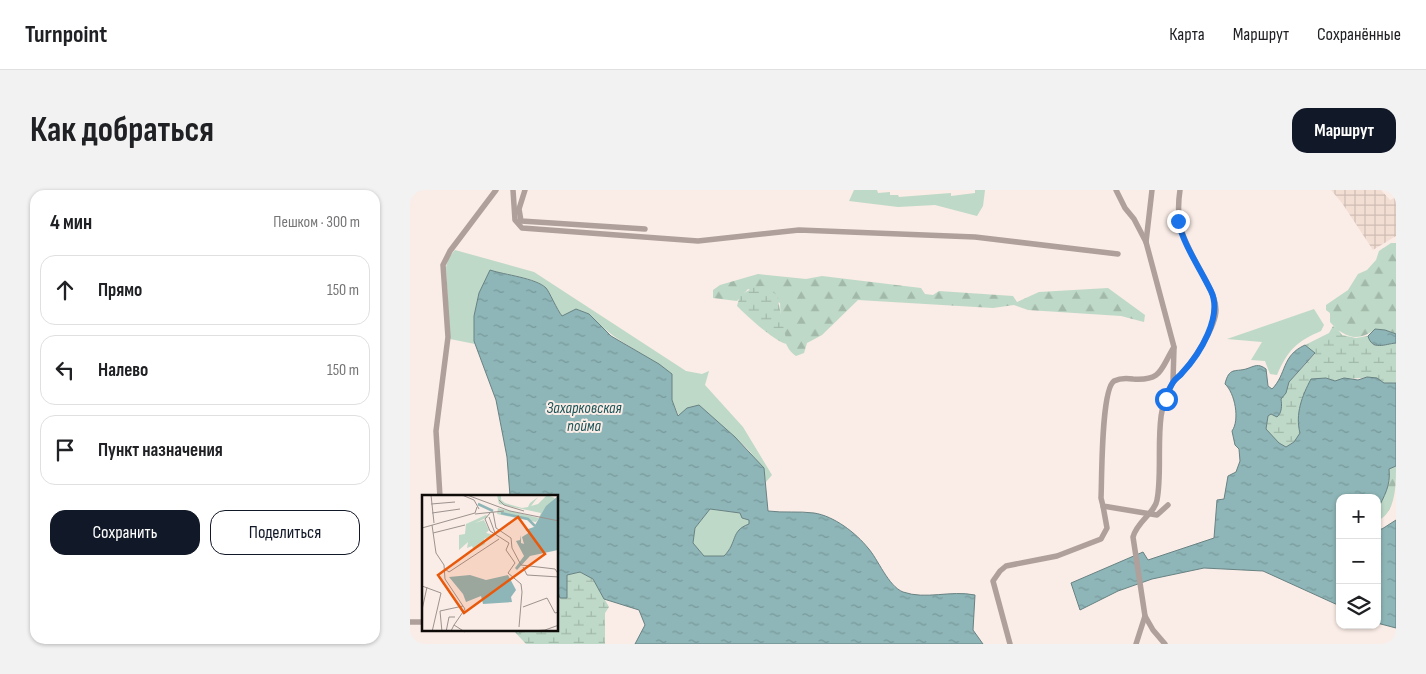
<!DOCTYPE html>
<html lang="ru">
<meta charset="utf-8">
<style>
:root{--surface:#fff;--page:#f2f2f2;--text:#202124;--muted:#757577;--line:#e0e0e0;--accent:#111827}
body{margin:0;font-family:"Sofia Sans Condensed",sans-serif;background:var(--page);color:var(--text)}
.controls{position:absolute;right:15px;bottom:15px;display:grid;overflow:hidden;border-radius:10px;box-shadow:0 1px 4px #0004}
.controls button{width:45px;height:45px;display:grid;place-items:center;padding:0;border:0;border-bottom:1px solid var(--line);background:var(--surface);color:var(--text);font:25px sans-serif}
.stop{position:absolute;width:15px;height:15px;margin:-11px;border:4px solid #1a73e8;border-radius:50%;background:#fff}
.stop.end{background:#1a73e8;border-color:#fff;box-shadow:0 1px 5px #0008}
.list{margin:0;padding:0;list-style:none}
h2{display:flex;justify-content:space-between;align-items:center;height:65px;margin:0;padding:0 20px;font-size:21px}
h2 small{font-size:16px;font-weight:400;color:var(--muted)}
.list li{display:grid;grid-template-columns:32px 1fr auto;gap:15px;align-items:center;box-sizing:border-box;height:70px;margin:0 10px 10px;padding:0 10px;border:1px solid var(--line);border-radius:15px}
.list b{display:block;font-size:19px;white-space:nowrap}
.list em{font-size:16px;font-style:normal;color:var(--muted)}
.actions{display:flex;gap:10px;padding:15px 20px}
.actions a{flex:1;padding:11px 0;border:1px solid var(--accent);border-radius:15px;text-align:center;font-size:18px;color:var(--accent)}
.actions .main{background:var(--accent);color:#fff}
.icon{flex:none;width:28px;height:28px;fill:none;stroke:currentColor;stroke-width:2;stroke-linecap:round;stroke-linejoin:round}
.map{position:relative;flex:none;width:986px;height:454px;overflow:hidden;border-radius:15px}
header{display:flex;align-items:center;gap:30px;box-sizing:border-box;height:70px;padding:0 25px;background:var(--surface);border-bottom:1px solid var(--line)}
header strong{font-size:24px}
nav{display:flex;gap:28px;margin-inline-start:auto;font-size:18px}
.intro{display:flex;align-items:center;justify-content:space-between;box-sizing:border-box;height:120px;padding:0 30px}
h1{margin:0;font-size:35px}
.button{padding:12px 22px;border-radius:15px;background:var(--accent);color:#fff;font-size:18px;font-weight:700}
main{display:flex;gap:30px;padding:0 30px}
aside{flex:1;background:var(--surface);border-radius:15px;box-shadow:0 1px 4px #0004}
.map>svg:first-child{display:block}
.industrial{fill:url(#industrial-grid)}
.grass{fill:#bed9c7}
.forest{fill:url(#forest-firs)}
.wetland{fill:url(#wetland-marsh)}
.water{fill:url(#water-ripples);stroke:#688283;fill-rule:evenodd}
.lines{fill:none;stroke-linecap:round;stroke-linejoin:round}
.minor{stroke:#afa09b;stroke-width:5.5}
.route{stroke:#1a73e8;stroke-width:6}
.labels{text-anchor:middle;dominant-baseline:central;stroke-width:4;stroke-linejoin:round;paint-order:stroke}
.water-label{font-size:16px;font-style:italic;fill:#1b5357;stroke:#faece6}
.inset-river{fill:none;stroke:#8eb5b7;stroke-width:2.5}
.inset-road{fill:none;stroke:#9c928e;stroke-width:1}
.view{fill:#e8590c;fill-opacity:0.15;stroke:#e8590c;stroke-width:2.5}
.inset-edge{fill:none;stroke:#0f0b09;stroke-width:2.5}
</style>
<header>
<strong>Turnpoint</strong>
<nav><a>Карта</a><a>Маршрут</a><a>Сохранённые</a></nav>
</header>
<div class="intro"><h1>Как добраться</h1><a class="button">Маршрут</a></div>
<main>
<aside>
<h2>4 мин<small>Пешком · 300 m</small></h2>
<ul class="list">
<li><svg class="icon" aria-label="ahead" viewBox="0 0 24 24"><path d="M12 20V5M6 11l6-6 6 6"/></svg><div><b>Прямо</b></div><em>150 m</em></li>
<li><svg class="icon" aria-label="left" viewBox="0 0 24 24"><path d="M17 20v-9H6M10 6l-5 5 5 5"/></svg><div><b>Налево</b></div><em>150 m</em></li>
<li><svg class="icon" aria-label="arrive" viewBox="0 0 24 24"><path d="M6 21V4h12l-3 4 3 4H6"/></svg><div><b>Пункт назначения</b></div></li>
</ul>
<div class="actions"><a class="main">Сохранить</a><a>Поделиться</a></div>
</aside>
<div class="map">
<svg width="986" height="454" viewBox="0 0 986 454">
<defs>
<pattern id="industrial-grid" width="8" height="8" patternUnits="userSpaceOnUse" patternTransform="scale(1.25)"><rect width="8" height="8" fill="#f3ded4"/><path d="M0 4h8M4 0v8" fill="none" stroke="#cfbdb5"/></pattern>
<pattern id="forest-firs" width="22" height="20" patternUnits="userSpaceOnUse" patternTransform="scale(1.25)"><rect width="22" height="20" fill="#bed9c7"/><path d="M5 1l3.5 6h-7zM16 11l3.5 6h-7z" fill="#a2b9aa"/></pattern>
<pattern id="wetland-marsh" width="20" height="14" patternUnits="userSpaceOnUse" patternTransform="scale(1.25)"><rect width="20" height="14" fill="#bed9c7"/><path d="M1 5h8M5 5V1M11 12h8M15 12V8" fill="none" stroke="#a2b9aa"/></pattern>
<pattern id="water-ripples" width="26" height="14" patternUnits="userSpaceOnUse" patternTransform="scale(1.25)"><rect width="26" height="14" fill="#8eb5b7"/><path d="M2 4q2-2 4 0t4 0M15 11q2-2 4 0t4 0" fill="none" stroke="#799a9c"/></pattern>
</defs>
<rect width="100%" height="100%" fill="#faece6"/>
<!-- industrial -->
<polygon class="industrial" points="921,0 971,0 980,10 986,7 986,46 963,60 932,13"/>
<!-- grass -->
<g class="grass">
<polygon points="444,0 467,0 468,3 480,2 480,5 488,5 489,7 541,3 541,6 565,3 565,0 575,0 573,16 567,26 525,15 488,17 439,11"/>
<path d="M45 60 124 82 276 181 292 184 299 181 295 195 333 237 362 285 356 292C350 259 311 239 289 215L269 226 262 210V184C234 162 204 152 179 124L152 126C147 120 139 101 136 98 125 87 95 85 80 81L64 126 65 154 40 149 36 77 39 67Z"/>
<path d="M904 119 914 135 911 141C887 151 877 161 867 185L860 184 855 171 841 170 852 152 817 149Z"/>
<path d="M300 319 330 323 332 328 339 330V334C323 340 326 354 314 366H294L283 354 285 338Z"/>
</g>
<!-- forest -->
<g class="forest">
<path d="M981 53H986V144L975 140 965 139C948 153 933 147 920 132V123L916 120V115L938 100 948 84 957 80 966 70 969 61Z"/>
<path d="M348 84 396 89 412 86 511 98 515 104 523 105 529 101 603 106 607 112 629 102 698 98 735 125 734 132 711 126 618 120 604 115 583 118 448 110 412 145 397 153 394 163 386 166C371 157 371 130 370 113L338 99 327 111 303 108V100L310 95Z"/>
<path d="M986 276C986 296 986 323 967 331 967 310 982 301 979 279Z"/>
</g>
<!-- wetland -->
<g class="wetland">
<path d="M353 96 367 105 377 154C366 153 336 125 327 116L330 105 345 97Z"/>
<path d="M923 136 927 138 932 145 946 148 958 146C962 161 975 154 986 153V193C982 192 978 194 974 193 968 192 966 188 959 188 947 187 936 190 925 191L916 188 889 228 891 243 888 249 876 257 869 253 856 239 858 226 861 224 869 225 872 214 871 209 879 192 905 164 895 155 919 143Z"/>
<polygon points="170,382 183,389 199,417 195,423 195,454 116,454 103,440 148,440 148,402 150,408 157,385"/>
</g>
<!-- water -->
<g class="water">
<path d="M80 80C95 85 126 88 136 98 139 101 147 120 152 126L166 119 179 124 201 146 249 174 262 184V210L268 226 277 218 289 215 325 247 354 278 358 321C374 323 389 321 404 323 424 326 446 343 458 358 468 369 478 396 493 402 516 410 540 400 565 405L563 440 573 454H225L235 435 229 420 194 409 183 389 170 382 157 385V408H150L148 402V307L100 306 97 267 86 210 64 151V126L69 103ZM300 319 330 323 332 328 339 330V334C320 341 328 352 314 366H294L283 353 285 338Z"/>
<path d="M965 139 975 140 986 144V153C975 154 962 161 958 146Z"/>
<path d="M895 155 905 163 879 192 876 203 871 209C872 215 872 223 867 227L861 224 858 226 856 239 869 253 876 257 884 252 890 243C885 224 892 206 901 189L916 188 925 191 934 188 948 190 957 187 967 188 974 193H986V276L979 279C981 296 974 306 967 321V308H930V416L853 381 794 378 742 389 708 401 670 420 661 393 733 362 738 370 804 348 807 310 814 309 818 286 826 282 830 271 829 259 825 255 822 241C830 230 825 203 815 194 819 177 825 182 836 179 845 176 848 173 856 179L858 196 862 199C877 184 871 166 895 155Z"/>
<polygon points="986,330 986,438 967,433 967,339 972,339"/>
</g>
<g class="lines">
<!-- minor -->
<g class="minor">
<polyline points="103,0 105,30 112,38 288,51 389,40 565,47 708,64"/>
<polyline points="115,0 109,19 111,31 235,39"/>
<path d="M706 0 715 18 724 29 736 52 764 157C750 180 752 191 723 189 717 188 710 188 704 191 691 200 692 289 691 308L693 316 747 325 758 315"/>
<polyline points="736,52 742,0"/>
<polyline points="763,191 764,158"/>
<polyline points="30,307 26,241 38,147 33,75 40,61 86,0"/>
<polyline points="0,432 14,432"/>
<polyline points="600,454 583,391 590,381 596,376 647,366 691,349 697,338 693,316"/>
<polyline points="726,454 735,426"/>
<path d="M755 454 743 440 735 426 723 347C727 331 745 323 747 310 754 275 741 221 764 191 766 188 770 186 772 183 783 172 806 136 806 120 806 109 800 99 795 89 777 55 764 39 770 0"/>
</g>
</g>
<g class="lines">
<!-- route -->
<path class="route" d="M756 209C758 203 760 196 764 191 766 188 770 186 772 183 790 164 813 126 801 101 790 78 774 56 768 31"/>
</g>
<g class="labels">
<!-- water labels -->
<g class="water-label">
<text x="174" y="218">Захарковская<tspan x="174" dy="18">пойма</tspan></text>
</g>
</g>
<!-- overview -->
<g transform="translate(12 305)">
<rect width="136" height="136" fill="#faece6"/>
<path d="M75 0H79V5L83 8 100 13 106 12 108 8 116 2 109 11 116 9 125 0 133 3 114 27 75 19 76 13 117 23 119 18 77 9ZM64 20 66 22 53 28 62 25 67 35 64 38 73 40 62 44 63 49 52 55 50 51 45 53 46 47 37 55V40L43 39 44 29Z" fill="#bed9c7"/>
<path d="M136 1V55L108 61 95 75 93 73 102 61 94 46 98 45 99 40V48L102 49 100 42 108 37 103 35 112 32 124 11ZM48 80 64 85 86 80 94 95 89 102 90 107 61 109 59 101 44 107 41 99 27 82Z" fill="#8eb5b7"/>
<path class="inset-river" d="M56 9 71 16M79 18 106 24 113 31"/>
<path class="inset-road" d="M9 0 12 28M40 0 52 5 57 14M45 0 88 16 137 26M77 5 82 10 102 16M9 9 33 7M71 17 74 33 89 43 90 53 99 70 133 74 137 80M10 18 38 14M68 18 63 24 68 36 87 48 84 55 91 65M53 19 82 16M67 22 73 38M10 30 14 58 22 70 23 84 43 114 32 130M0 33 53 18 55 12M11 38 43 30M91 65 93 68 86 78 99 89 100 97 97 132M101 72 105 80 137 82M23 74 27 77 77 44M0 91 19 98 10 137M101 112 125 103 133 118 137 117M0 115 5 92M29 136 32 130 43 137M20 137 18 116 41 111M24 137 27 122H33M97 137 123 135 137 130"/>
<path class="view" d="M96 22 123 59 42 118 16 80Z"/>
<rect width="136" height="136" class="inset-edge"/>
</g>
</svg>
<div class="controls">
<button>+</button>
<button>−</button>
<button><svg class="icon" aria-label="layers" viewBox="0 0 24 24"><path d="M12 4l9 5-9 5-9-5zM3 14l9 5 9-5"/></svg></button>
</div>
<div class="stop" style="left:756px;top:209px"></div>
<div class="stop end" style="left:768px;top:31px"></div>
</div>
</main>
